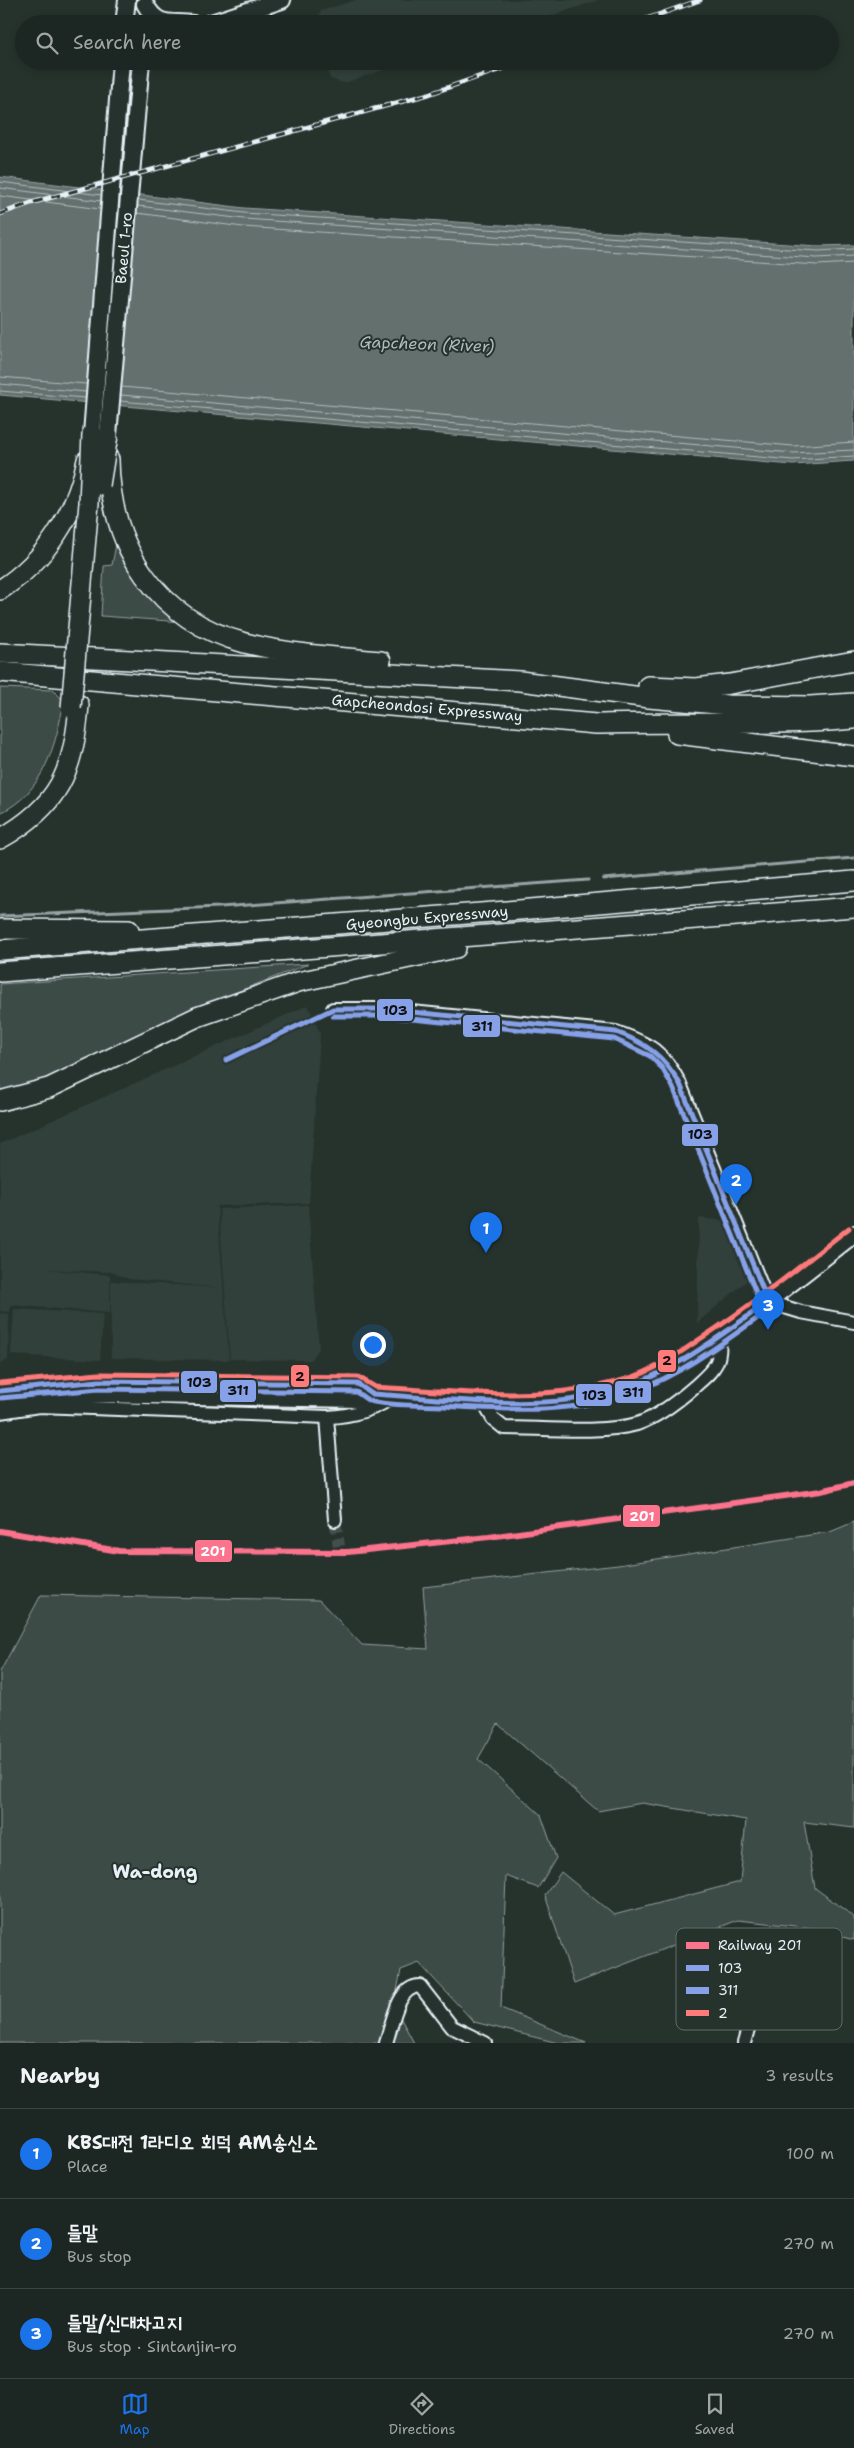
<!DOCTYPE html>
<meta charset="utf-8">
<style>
:root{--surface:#1c2622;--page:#252e2a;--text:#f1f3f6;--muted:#a0a5a5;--line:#3a4340;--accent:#1a73e8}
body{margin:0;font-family:"Shantell Sans","Poor Story",sans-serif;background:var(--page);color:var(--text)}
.you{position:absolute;left:372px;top:1344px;width:18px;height:18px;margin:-12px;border:4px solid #fff;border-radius:50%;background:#1a73e8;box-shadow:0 0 0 8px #1a73e833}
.badge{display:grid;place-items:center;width:32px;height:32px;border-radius:50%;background:var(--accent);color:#fff;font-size:16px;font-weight:700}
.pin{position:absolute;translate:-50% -41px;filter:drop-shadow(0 1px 2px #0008)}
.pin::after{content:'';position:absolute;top:26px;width:18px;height:15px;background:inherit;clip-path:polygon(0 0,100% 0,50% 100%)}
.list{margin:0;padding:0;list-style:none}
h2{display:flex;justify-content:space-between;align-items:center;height:65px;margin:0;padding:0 20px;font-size:21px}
h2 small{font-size:16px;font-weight:400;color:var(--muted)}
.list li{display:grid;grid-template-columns:32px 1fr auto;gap:15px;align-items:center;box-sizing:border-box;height:90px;padding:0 20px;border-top:1px solid var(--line)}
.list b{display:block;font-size:19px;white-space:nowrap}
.list p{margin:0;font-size:16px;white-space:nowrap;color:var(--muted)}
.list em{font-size:16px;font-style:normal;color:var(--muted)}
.icon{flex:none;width:28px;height:28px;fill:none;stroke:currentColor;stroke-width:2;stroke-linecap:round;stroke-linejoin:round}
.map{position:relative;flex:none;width:854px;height:2043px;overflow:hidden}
.search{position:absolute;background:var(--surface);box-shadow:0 2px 8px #0003;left:15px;right:15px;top:15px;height:55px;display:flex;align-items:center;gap:12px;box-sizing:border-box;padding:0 18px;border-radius:28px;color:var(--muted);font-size:19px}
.sheet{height:335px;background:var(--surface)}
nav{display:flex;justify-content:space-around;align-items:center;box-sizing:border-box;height:70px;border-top:1px solid var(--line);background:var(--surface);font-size:14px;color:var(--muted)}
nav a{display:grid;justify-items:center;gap:2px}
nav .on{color:var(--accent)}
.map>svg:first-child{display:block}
.built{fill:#333f3a}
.green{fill:#3e4b47;stroke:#939ea0}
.water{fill:#636f6d;stroke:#98a3a5}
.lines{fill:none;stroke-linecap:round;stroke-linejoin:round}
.shore{stroke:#b3bdc0;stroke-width:1}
.stream{stroke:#98a3a5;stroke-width:3}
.minor-tunnel{stroke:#43504b;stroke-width:12;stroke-dasharray:12 6;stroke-linecap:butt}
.minor-casing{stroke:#e8f1f8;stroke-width:16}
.major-casing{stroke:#e8f1f8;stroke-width:20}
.highway-casing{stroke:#e8f1f8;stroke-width:22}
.minor{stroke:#26332d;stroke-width:12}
.major{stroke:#26332d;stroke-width:16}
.highway{stroke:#26332d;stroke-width:19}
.rail-casing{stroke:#e8f1f8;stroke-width:5}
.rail{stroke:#26332d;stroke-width:3;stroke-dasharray:9;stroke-linecap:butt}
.highway-bridge-casing{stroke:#e8f1f8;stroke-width:22;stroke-linecap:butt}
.highway-bridge{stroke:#26332d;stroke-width:19}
.bus-1-casing{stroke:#26332d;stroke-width:9}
.bus-2-casing{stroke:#26332d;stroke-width:9}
.bus-3-casing{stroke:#26332d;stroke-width:9}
.bus-1{stroke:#87a1e9;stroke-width:5}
.bus-2{stroke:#87a1e9;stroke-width:5}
.bus-3{stroke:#ff7a7a;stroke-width:5}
.rail-1-casing{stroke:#26332d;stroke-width:10}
.rail-1{stroke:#fc738d;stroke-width:6}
.labels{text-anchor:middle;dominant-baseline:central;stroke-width:4;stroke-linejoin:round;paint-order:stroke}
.street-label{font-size:15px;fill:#e8f1f8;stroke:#26332d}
.water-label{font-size:16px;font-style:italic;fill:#b3bdc0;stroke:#26332d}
.quarter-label{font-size:18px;font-weight:bold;fill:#e8f1f8;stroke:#26332d}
.key{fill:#26332d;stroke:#606c6a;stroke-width:1}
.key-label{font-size:14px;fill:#e8f1f8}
.line-badge{stroke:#26332d;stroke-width:2}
.badge-label{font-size:14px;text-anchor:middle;font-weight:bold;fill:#fff}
.pale-badge-label{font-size:14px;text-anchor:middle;font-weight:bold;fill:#111}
</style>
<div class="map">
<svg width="854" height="2043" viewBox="0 0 854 2043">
<rect width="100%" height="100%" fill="#26332d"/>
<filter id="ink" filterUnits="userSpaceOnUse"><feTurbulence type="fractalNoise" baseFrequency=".02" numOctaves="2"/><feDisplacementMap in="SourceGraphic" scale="10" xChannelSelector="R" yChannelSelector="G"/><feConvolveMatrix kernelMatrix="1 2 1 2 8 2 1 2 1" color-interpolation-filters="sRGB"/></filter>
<g filter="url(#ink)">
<!-- built -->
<g class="built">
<polygon points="356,0 599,0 526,24 314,24 321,11"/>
<polygon points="324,61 412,61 344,83 330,79"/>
<polygon points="308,1005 320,1033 309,1203 217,1206 229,1360 111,1358 111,1281 222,1288 129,1279 111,1272 43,1269 110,1275 110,1313 11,1305 10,1312 0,1311 0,1144"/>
<polygon points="308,1205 319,1349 311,1360 230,1359 219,1209"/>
<polygon points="699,1218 726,1221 750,1278 697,1323"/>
<polygon points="14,1309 103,1314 100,1360 11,1355"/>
<polygon points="0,1313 9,1314 8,1360 0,1363"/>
</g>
<!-- green -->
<g class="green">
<polygon points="117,539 183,622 101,616 104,566 112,565"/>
<path d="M0 688 53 690 64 701C56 744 44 793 0 813Z"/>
<polygon points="308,964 173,1017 47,1079 0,1094 0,984"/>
<polygon points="854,1522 854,1828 804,1822 815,1888 854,1917 854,1940 805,1927 738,1920 574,1984 545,1895 561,1872 614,1915 740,1882 746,1820 642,1803 598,1811 498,1724 478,1759 541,1815 556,1858 538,1888 506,1876 501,2008 586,2043 558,2043 474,2022 419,1963 401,1970 394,2006 414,2043 0,2043 0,1672 41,1595 319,1600 362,1645 428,1649 423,1587 618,1565 830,1532"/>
</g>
<!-- water -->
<polygon class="water" points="0,177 244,208 818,246 854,245 854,461 793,465 0,395"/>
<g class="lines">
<!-- shore -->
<g class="shore">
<polyline points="0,182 101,195"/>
<polyline points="0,188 101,201"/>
<polyline points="0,196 100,209"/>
<polyline points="138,200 244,213 818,251 854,249"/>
<polyline points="138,206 244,219 817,258 854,256"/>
<polyline points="137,213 243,227 817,265 854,263"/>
<polyline points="0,377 86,384"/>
<polyline points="0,384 86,392"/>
<polyline points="122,387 793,446 854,442"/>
<polyline points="0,391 85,398"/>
<polyline points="121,395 793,453 854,450"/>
<polyline points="120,401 793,460 854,456"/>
</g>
<!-- stream -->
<g class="stream">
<polyline points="603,879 854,858"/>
<polyline points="0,916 220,907 588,880"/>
</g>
<!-- minor-tunnel -->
<polyline class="minor-tunnel" points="335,1520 339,1546"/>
<defs>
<g id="minor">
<path d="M333 1009H381L616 1032C650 1044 663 1051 680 1084L768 1302 801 1312 854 1322"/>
<path d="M482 1400 493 1419 504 1428C542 1428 602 1434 637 1424 658 1417 678 1401 694 1387 714 1369 722 1364 719 1336"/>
<path d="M0 1412 39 1406 327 1417C353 1416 375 1410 396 1395"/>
<polyline points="327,1417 335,1520"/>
<polyline points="742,1999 748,2029 744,2043"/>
<path d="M386 2043C392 2025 397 1986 420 1986L452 2027 485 2043"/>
</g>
<g id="major">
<path d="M145 4C158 28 169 21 193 24"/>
<polyline points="124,24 127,0"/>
<polyline points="208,24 282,0"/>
<polyline points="92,434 121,61"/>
<polyline points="108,435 141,61"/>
<polyline points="0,1391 99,1381 358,1384 372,1394"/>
<path d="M0 1403 37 1396 98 1394 357 1399 372 1394C457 1399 546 1410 629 1386 655 1378 679 1362 702 1347 755 1313 804 1273 854 1234"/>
</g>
<g id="highway">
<path d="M109 459C110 547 157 620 245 643 289 654 335 657 381 661"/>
<path d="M0 590C46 560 76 514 87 460"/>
<polyline points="0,653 520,681 649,698 728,705 810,706 854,703"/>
<path d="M0 672 596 724C682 721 768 727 854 719"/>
<polyline points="648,686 696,688 730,684 854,661"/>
<polyline points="677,734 854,756"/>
<path d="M0 839C59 806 74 771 79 705"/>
<polyline points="0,929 129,930"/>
<polyline points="0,950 519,910 854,881"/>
<polyline points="0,972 854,907"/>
<polyline points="0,1101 49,1088 197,1017 298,982 456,948"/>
</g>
</defs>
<!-- minor casing -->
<use href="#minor" class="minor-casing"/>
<!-- major casing -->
<use href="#major" class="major-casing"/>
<!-- highway casing -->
<use href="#highway" class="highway-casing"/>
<!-- minor -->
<use href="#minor" class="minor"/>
<!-- major -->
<use href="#major" class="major"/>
<!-- highway -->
<use href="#highway" class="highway"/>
<defs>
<g id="rail">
<polyline points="632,24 700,0"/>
<polyline points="0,214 31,203 429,94 524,61"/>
</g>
</defs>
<!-- rail casing -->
<use href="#rail" class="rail-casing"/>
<!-- rail -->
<use href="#rail" class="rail"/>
<defs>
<g id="highway-bridge">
<polyline points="100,485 108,435"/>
<polyline points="71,708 89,503 92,434"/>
</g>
</defs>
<!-- highway-bridge casing -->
<use href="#highway-bridge" class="highway-bridge-casing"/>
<!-- highway-bridge -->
<use href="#highway-bridge" class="highway-bridge"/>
<defs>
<g id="bus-1">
<path d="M226 1060 333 1009H381L616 1032C646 1043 664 1056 680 1084L768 1302"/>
<path d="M0 1391 99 1381 358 1384 372 1394C456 1399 551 1415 632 1385 682 1366 725 1332 768 1302"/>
</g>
<g id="bus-2">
<polyline points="333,1016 381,1016 614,1039 650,1056 662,1068 673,1087 761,1305"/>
<path d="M1 1398 99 1389 356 1392C360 1394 364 1398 368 1400 377 1405 430 1406 444 1406 507 1410 576 1415 636 1391 686 1372 729 1338 772 1308"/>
</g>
<path id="bus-3" d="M0 1383 99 1374 358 1377 375 1387C458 1392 546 1403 627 1379 654 1371 678 1354 700 1339 752 1305 801 1266 849 1228"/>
</defs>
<!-- bus-1 casing -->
<use href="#bus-1" class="bus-1-casing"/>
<!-- bus-2 casing -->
<use href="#bus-2" class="bus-2-casing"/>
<!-- bus-3 casing -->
<use href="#bus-3" class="bus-3-casing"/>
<!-- bus-1 -->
<use href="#bus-1" class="bus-1"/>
<!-- bus-2 -->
<use href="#bus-2" class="bus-2"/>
<!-- bus-3 -->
<use href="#bus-3" class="bus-3"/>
<defs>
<polyline id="rail-1" points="0,1531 119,1551 348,1552 489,1537 821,1491 854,1483"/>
</defs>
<!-- rail-1 casing -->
<use href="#rail-1" class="rail-1-casing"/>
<!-- rail-1 -->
<use href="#rail-1" class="rail-1"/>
</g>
</g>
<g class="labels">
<!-- street labels -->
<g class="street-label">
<text transform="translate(124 248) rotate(-85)">Baeul 1-ro</text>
<text transform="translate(427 708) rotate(5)">Gapcheondosi Expressway</text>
<text transform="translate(427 918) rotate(-5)">Gyeongbu Expressway</text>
</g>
<!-- water labels -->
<g class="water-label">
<text transform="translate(427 344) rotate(2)">Gapcheon (River)</text>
</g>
<!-- quarter labels -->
<g class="quarter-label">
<text x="155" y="1872">Wa-dong</text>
</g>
</g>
<!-- legend -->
<rect x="676" y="1928" width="166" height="102" rx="8" class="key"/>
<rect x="686" y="1942" width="23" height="7" fill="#fc738d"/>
<rect x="686" y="1965" width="23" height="6" fill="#87a1e9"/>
<rect x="686" y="1987" width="23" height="7" fill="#87a1e9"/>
<rect x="686" y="2010" width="23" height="6" fill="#ff7a7a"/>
<g class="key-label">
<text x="718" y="1950">Railway 201</text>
<text x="718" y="1973">103</text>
<text x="718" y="1995">311</text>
<text x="718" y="2018">2</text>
</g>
<g class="line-badge">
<rect x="376" y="998" width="38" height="24" rx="5" fill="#87a1e9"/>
<rect x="462" y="1014" width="39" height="24" rx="5" fill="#87a1e9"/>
<rect x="681" y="1123" width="38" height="24" rx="5" fill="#87a1e9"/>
<rect x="657" y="1349" width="20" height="24" rx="5" fill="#ff7a7a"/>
<rect x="290" y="1364" width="20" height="24" rx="5" fill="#ff7a7a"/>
<rect x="180" y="1370" width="38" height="24" rx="5" fill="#87a1e9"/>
<rect x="219" y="1379" width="38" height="24" rx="5" fill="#87a1e9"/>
<rect x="614" y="1380" width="38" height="24" rx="5" fill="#87a1e9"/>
<rect x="575" y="1383" width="38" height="24" rx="5" fill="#87a1e9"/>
<rect x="622" y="1504" width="39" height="24" rx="5" fill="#fc738d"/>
<rect x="194" y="1539" width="39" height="24" rx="5" fill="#fc738d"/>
</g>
<g class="badge-label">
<text x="642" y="1521">201</text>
<text x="213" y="1556">201</text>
</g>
<g class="pale-badge-label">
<text x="395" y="1015">103</text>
<text x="482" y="1031">311</text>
<text x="700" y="1139">103</text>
<text x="667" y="1365">2</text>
<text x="300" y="1381">2</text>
<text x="199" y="1387">103</text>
<text x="238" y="1395">311</text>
<text x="633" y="1397">311</text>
<text x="594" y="1400">103</text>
</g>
</svg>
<div class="you"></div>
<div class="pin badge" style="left:486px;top:1253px">1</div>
<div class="pin badge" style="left:736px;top:1205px">2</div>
<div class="pin badge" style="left:768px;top:1330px">3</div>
<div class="search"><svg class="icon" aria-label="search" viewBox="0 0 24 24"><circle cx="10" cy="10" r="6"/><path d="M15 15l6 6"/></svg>Search here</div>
</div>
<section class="sheet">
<h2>Nearby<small>3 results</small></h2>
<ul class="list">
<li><span class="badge">1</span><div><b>KBS대전 1라디오 회덕 AM송신소</b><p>Place</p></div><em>100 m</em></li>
<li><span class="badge">2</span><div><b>들말</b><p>Bus stop</p></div><em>270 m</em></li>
<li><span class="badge">3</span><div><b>들말/신대차고지</b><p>Bus stop · Sintanjin-ro</p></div><em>270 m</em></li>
</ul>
</section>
<nav>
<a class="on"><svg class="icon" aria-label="map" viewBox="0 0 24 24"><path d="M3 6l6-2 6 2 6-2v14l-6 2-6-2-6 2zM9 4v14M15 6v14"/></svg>Map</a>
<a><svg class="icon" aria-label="directions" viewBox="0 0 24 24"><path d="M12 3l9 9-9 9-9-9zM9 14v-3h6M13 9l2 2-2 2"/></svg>Directions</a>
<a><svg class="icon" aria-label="saved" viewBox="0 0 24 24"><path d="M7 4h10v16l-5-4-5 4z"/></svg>Saved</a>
</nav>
